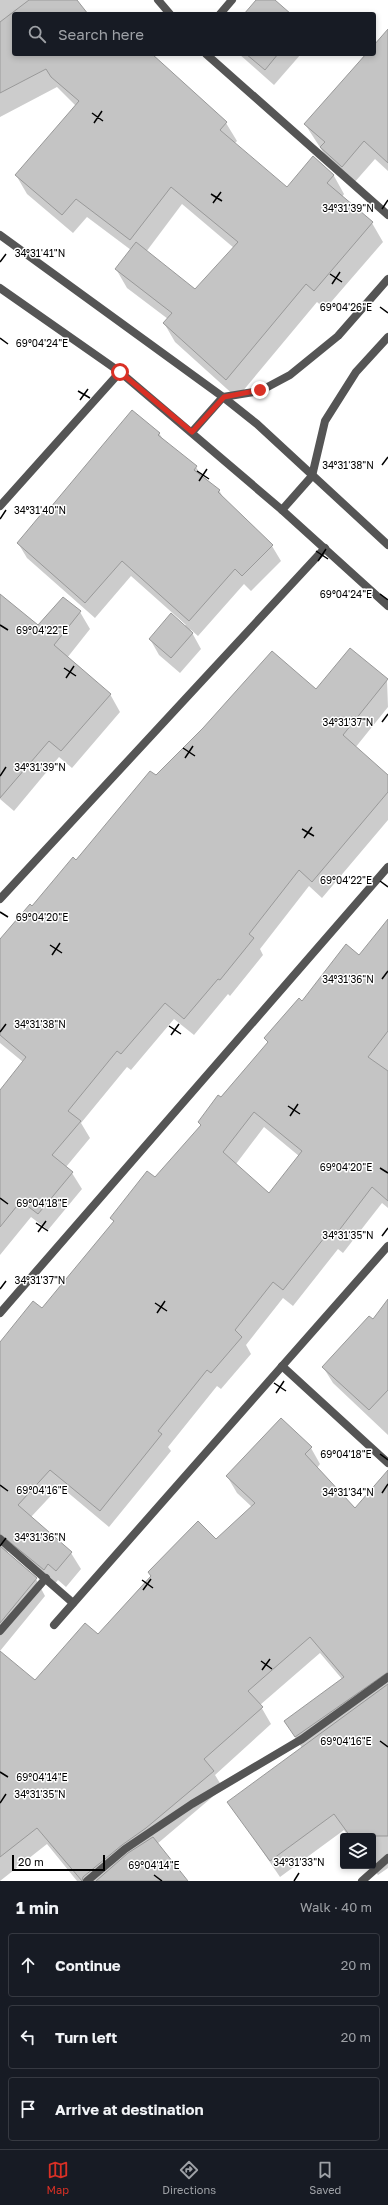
<!DOCTYPE html>
<meta charset="utf-8">
<style>
:root{--surface:#171b24;--page:#242831;--text:#f1f3f6;--muted:#9ea1a6;--line:#363941;--accent:#d93025}
body{margin:0;font-family:"Golos Text",sans-serif;background:var(--page);color:var(--text)}
.controls{position:absolute;right:12px;bottom:12px;display:grid;overflow:hidden;border-radius:4px;box-shadow:0 2px 6px #0003}
.controls button{width:36px;height:36px;display:grid;place-items:center;padding:0;border:0;border-bottom:1px solid var(--line);background:var(--surface);color:var(--text);font:20px sans-serif}
.scale{position:absolute;left:12px;bottom:10px;width:93px;box-sizing:border-box;padding-left:4px;border:2px solid #000;border-top:0;font-size:11px;line-height:14px;white-space:nowrap;color:#000;-webkit-text-stroke:3px #fff;paint-order:stroke}
.stop{position:absolute;width:12px;height:12px;margin:-9px;border:3px solid #d93025;border-radius:50%;background:#fff}
.stop.end{background:#d93025;border-color:#fff;box-shadow:0 1px 4px #0008}
.list{margin:0;padding:0;list-style:none}
h2{display:flex;justify-content:space-between;align-items:center;height:52px;margin:0;padding:0 16px;font-size:17px}
h2 small{font-size:13px;font-weight:400;color:var(--muted)}
.list li{display:grid;grid-template-columns:26px 1fr auto;gap:12px;align-items:center;box-sizing:border-box;height:64px;margin:0 8px 8px;padding:0 8px;border:1px solid var(--line);border-radius:4px}
.list b{display:block;font-size:15px;white-space:nowrap}
.list em{font-size:13px;font-style:normal;color:var(--muted)}
.icon{flex:none;width:22px;height:22px;fill:none;stroke:currentColor;stroke-width:2;stroke-linecap:round;stroke-linejoin:round}
.map{position:relative;flex:none;width:388px;height:1881px;overflow:hidden}
.search{position:absolute;background:var(--surface);box-shadow:0 2px 6px #0003;left:12px;right:12px;top:12px;height:44px;display:flex;align-items:center;gap:10px;box-sizing:border-box;padding:0 14px;border-radius:4px;color:var(--muted);font-size:15px}
.sheet{height:268px;background:var(--surface)}
nav{display:flex;justify-content:space-around;align-items:center;box-sizing:border-box;height:56px;border-top:1px solid var(--line);background:var(--surface);font-size:11px;color:var(--muted)}
nav a{display:grid;justify-items:center;gap:2px}
nav .on{color:var(--accent)}
.map>svg:first-child{display:block}
.shadow{fill:#0003;fill-rule:evenodd}
.building{fill:#c4c4c4;stroke:#999;fill-rule:evenodd}
.lines{fill:none;stroke-linecap:round;stroke-linejoin:round}
.minor{stroke:#555;stroke-width:8}
.tertiary{stroke:#555;stroke-width:8}
.route{stroke:#d93025;stroke-width:5}
.ticks{fill:none;stroke:#000;stroke-width:1.5}
.ticks-label{font-size:10px;text-anchor:middle;fill:#000;stroke:#fff;stroke-width:3;stroke-linejoin:round;paint-order:stroke}
</style>
<div class="map">
<svg width="388" height="1881" viewBox="0 0 388 1881">
<rect width="100%" height="100%" fill="#fff"/>
<!-- shadow -->
<g class="shadow">
<path d="M0 0H76L86 14H14V54H150L226 123 237 141 234 144 287 188 313 157 334 176 344 194 342 197 372 223 383 242 325 309 317 302 237 398 175 342 164 323 168 319 127 288 116 269 131 250 87 217 73 233 27 194 16 175 76 106 57 87 0 117ZM182 204 234 248 195 290 146 252Z"/>
<polygon points="388,30 388,171 375,159 353,184 332,166 305,124 367,54 374,54 374,46"/>
<polygon points="239,54 301,54 274,85"/>
<polygon points="159,433 164,441 196,467 202,477 219,490 224,499 272,546 281,561 251,591 244,584 198,636 190,629 201,649 180,673 159,655 150,639 186,625 131,576 95,618 27,558 18,543 50,510"/>
<polygon points="0,595 38,627 80,612 90,629 67,658 110,694 120,712 72,768 59,757 14,811 0,799"/>
<polygon points="387,680 388,707 355,748 388,777 388,820 322,898 309,886 260,949 263,955 230,996 228,994 194,1035 174,1019 131,1070 127,1067 81,1123 90,1138 66,1167 72,1173 82,1189 48,1230 31,1217 0,1255 0,1091 23,1062 0,1043 0,942 156,777 316,691"/>
<path d="M388 921V1208L382 1203 343 1253 338 1249 293 1306 283 1298 246 1345 251 1354 221 1389 217 1386 168 1447 171 1451 109 1527 60 1486 31 1517 71 1553 81 1569 66 1587 58 1580 53 1586 14 1551 4 1552 36 1579 45 1596 0 1651V1353L42 1310 114 1222 111 1218 155 1179 201 1127 199 1122 268 1043 265 1038 302 1003 359 956ZM264 1127 299 1156 270 1194 236 1164Z"/>
<polygon points="388,1301 388,1435 333,1383 323,1367 373,1321"/>
<polygon points="311,1448 320,1464 317,1468 355,1510 388,1471 388,1868 378,1875 371,1866 373,1866 373,1836 348,1836 344,1830 280,1877 229,1802 302,1748 285,1721 342,1679 320,1653 260,1705 271,1724 215,1775 223,1788 157,1844 186,1881 77,1881 47,1844 0,1881 0,1652 35,1682 98,1635 216,1541 252,1507 237,1493 227,1476"/>
</g>
<!-- building -->
<g class="building">
<polygon points="29,0 77,0 88,14 14,14 14,54 152,54 227,122 220,130 287,187 313,156 334,175 327,183 373,222 314,291 306,284 226,380 163,323 172,313 115,269 136,242 195,289 238,242 171,187 130,240 76,199 62,215 15,175 79,101 51,77 46,69 0,93 0,22"/>
<polygon points="256,0 275,0 291,14 244,14"/>
<polygon points="388,29 388,163 364,141 342,167 320,147 325,142 304,124 366,54 374,54 374,45"/>
<polygon points="246,54 278,54 265,70"/>
<polygon points="132,410 160,433 158,435 197,466 194,470 220,490 218,492 273,545 242,576 235,569 189,621 122,561 85,603 17,543 48,506 50,508"/>
<polygon points="0,594 38,625 63,597 81,611 54,645 111,694 61,751 49,741 0,798"/>
<polygon points="171,613 193,633 171,658 149,639"/>
<polygon points="350,648 388,679 343,735 388,775 388,792 312,882 299,870 249,934 254,938 220,980 218,979 184,1019 165,1003 121,1054 117,1051 68,1111 81,1121 52,1155 73,1172 38,1214 21,1201 0,1227 0,1090 26,1057 0,1035 0,939 30,904 32,906 73,857 76,860 150,771 156,775 203,728 272,651 316,689"/>
<path d="M388 919V1031L368 1057 388 1071V1201L372 1187 334 1237 328 1233 283 1290 273 1282 235 1330 242 1337 211 1373 207 1370 158 1431 162 1434 100 1511 50 1470 18 1505 72 1552 56 1571 48 1564 44 1570 0 1534V1342L33 1301 42 1308 114 1221 110 1218 147 1171 155 1177 201 1125 198 1122 218 1095 221 1097 268 1042 264 1038 299 998 302 1001 346 944 359 955ZM254 1112 302 1151 269 1193 223 1152Z"/>
<polygon points="388,1299 388,1390 369,1410 322,1367 369,1316 373,1319"/>
<polygon points="281,1418 312,1447 305,1454 355,1508 388,1470 388,1672 295,1737 284,1721 344,1677 310,1637 248,1691 263,1707 204,1759 214,1771 146,1828 122,1845 83,1877 82,1881 37,1828 0,1857 0,1651 35,1680 85,1623 98,1634 151,1576 148,1572 198,1521 216,1539 255,1503 226,1476"/>
<polygon points="0,1546 37,1578 0,1623"/>
<polygon points="388,1684 388,1836 350,1836 334,1814 270,1861 227,1802"/>
<polygon points="153,1837 188,1881 96,1881 128,1853"/>
</g>
<g class="lines">
<!-- minor -->
<g class="minor">
<polyline points="158,0 170,14"/>
<polyline points="220,14 232,0"/>
<polyline points="206,54 388,215"/>
<polyline points="0,506 120,372"/>
<polyline points="0,899 325,548"/>
<polyline points="0,1313 388,867"/>
<polyline points="282,1366 388,1463"/>
<polyline points="0,1539 73,1603"/>
<polyline points="54,1625 388,1246"/>
<polyline points="0,1631 46,1578"/>
<polyline points="87,1881 125,1849 192,1804 302,1739 388,1677"/>
<polyline points="362,1881 388,1858"/>
</g>
<!-- tertiary -->
<g class="tertiary">
<polyline points="0,235 223,397 257,424 388,545"/>
<polyline points="0,288 120,372 282,510 388,606"/>
<polyline points="192,432 223,397 260,391 290,375 338,336 388,279"/>
<polyline points="282,510 312,476 325,421 356,372 388,337"/>
</g>
</g>
<g class="lines">
<!-- route -->
<polyline class="route" points="120,372 192,432 224,397 260,390"/>
</g>
<!-- ticks -->
<path class="ticks" d="M92 113 103 121M94 123 102 111M211 194 222 201M213 203 221 192M382 209 388 200M0 262 6 254M330 274 342 282M332 284 340 272M380 307 388 313M0 338 8 344M78 391 90 398M80 400 88 389M382 465 388 457M197 471 209 479M199 481 207 469M0 519 6 510M316 551 328 559M318 561 326 549M380 594 388 600M0 625 8 630M64 668 76 676M66 678 74 666M382 722 388 714M183 748 195 756M185 758 193 746M0 776 6 767M302 829 314 836M304 838 312 827M380 881 388 887M0 912 8 917M50 945 62 953M52 955 60 943M382 979 388 971M169 1026 181 1034M0 1032 6 1024M171 1035 179 1024M288 1106 300 1114M290 1116 298 1104M380 1168 388 1173M0 1198 8 1204M36 1223 48 1231M38 1232 46 1221M382 1236 388 1228M0 1289 6 1281M155 1303 167 1311M157 1313 165 1301M274 1383 286 1391M276 1393 284 1381M380 1454 388 1460M0 1485 8 1491M382 1493 388 1484M0 1546 6 1538M142 1580 153 1588M143 1590 151 1579M261 1661 272 1669M262 1670 270 1659M380 1741 388 1747M0 1772 8 1777M0 1803 6 1794M154 1875 162 1881M294 1881 299 1873"/>
<g class="ticks-label">
<text x="348" y="212">34°31'39"N</text>
<text x="40" y="257">34°31'41"N</text>
<text x="346" y="311">69°04'26"E</text>
<text x="42" y="347">69°04'24"E</text>
<text x="348" y="469">34°31'38"N</text>
<text x="40" y="514">34°31'40"N</text>
<text x="346" y="598">69°04'24"E</text>
<text x="42" y="634">69°04'22"E</text>
<text x="348" y="726">34°31'37"N</text>
<text x="40" y="771">34°31'39"N</text>
<text x="346" y="884">69°04'22"E</text>
<text x="42" y="921">69°04'20"E</text>
<text x="348" y="983">34°31'36"N</text>
<text x="40" y="1028">34°31'38"N</text>
<text x="346" y="1171">69°04'20"E</text>
<text x="42" y="1207">69°04'18"E</text>
<text x="348" y="1239">34°31'35"N</text>
<text x="40" y="1284">34°31'37"N</text>
<text x="346" y="1458">69°04'18"E</text>
<text x="42" y="1494">69°04'16"E</text>
<text x="348" y="1496">34°31'34"N</text>
<text x="40" y="1541">34°31'36"N</text>
<text x="346" y="1745">69°04'16"E</text>
<text x="42" y="1781">69°04'14"E</text>
<text x="40" y="1798">34°31'35"N</text>
<text x="299" y="1866">34°31'33"N</text>
<text x="154" y="1869">69°04'14"E</text>
</g>
</svg>
<div class="controls">
<button><svg class="icon" aria-label="layers" viewBox="0 0 24 24"><path d="M12 4l9 5-9 5-9-5zM3 14l9 5 9-5"/></svg></button>
</div>
<div class="scale">20 m</div>
<div class="stop" style="left:120px;top:372px"></div>
<div class="stop end" style="left:260px;top:390px"></div>
<div class="search"><svg class="icon" aria-label="search" viewBox="0 0 24 24"><circle cx="10" cy="10" r="6"/><path d="M15 15l6 6"/></svg>Search here</div>
</div>
<section class="sheet">
<h2>1 min<small>Walk · 40 m</small></h2>
<ul class="list">
<li><svg class="icon" aria-label="ahead" viewBox="0 0 24 24"><path d="M12 20V5M6 11l6-6 6 6"/></svg><div><b>Continue</b></div><em>20 m</em></li>
<li><svg class="icon" aria-label="left" viewBox="0 0 24 24"><path d="M17 20v-9H6M10 6l-5 5 5 5"/></svg><div><b>Turn left</b></div><em>20 m</em></li>
<li><svg class="icon" aria-label="arrive" viewBox="0 0 24 24"><path d="M6 21V4h12l-3 4 3 4H6"/></svg><div><b>Arrive at destination</b></div></li>
</ul>
</section>
<nav>
<a class="on"><svg class="icon" aria-label="map" viewBox="0 0 24 24"><path d="M3 6l6-2 6 2 6-2v14l-6 2-6-2-6 2zM9 4v14M15 6v14"/></svg>Map</a>
<a><svg class="icon" aria-label="directions" viewBox="0 0 24 24"><path d="M12 3l9 9-9 9-9-9zM9 14v-3h6M13 9l2 2-2 2"/></svg>Directions</a>
<a><svg class="icon" aria-label="saved" viewBox="0 0 24 24"><path d="M7 4h10v16l-5-4-5 4z"/></svg>Saved</a>
</nav>
